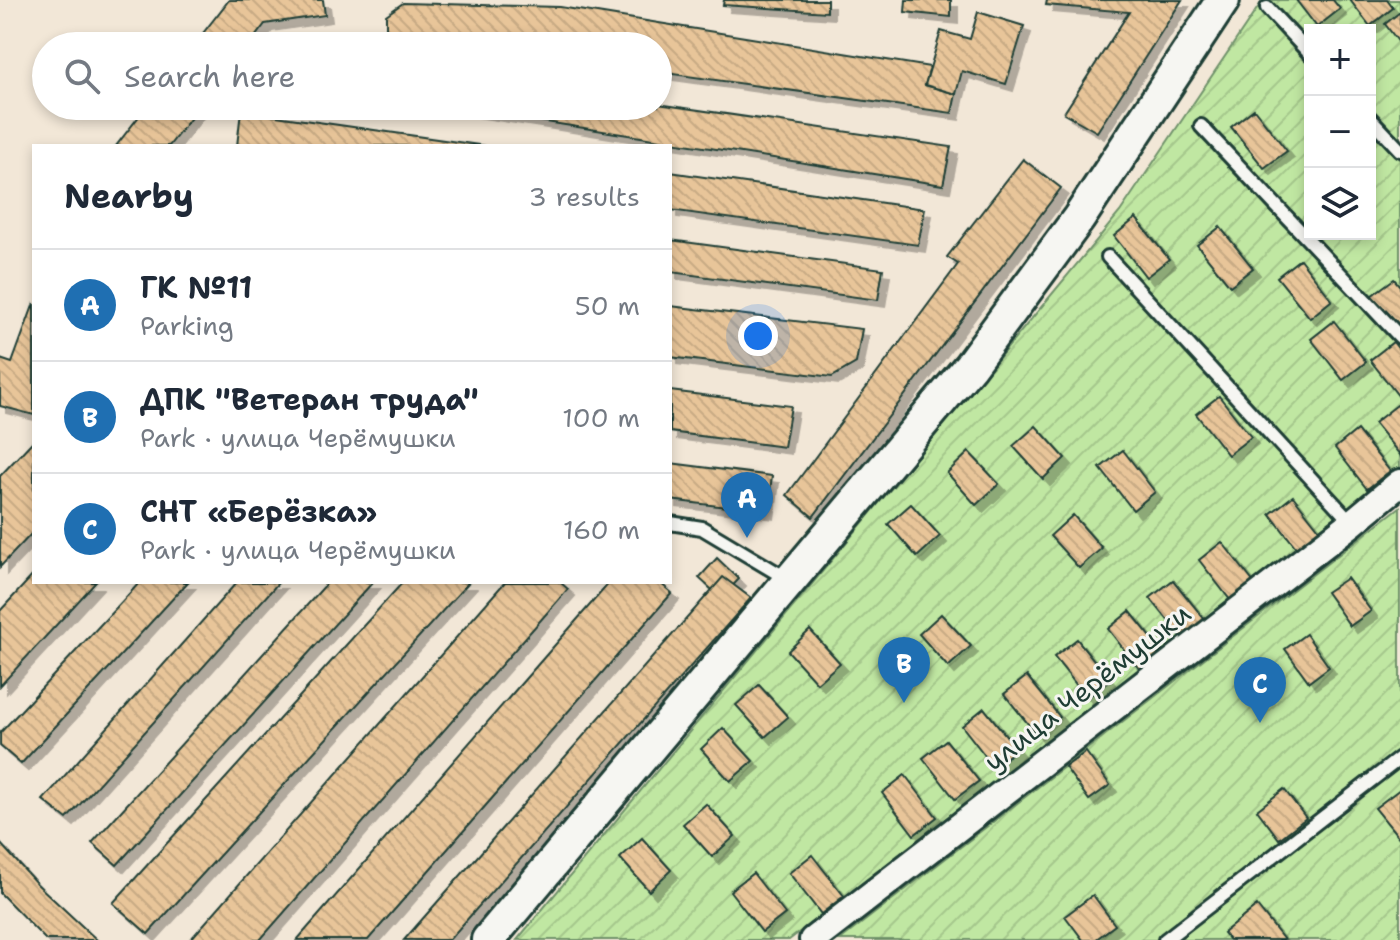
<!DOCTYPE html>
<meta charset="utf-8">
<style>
:root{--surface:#fff;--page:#f2f2f3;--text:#1f2937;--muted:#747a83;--line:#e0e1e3;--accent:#1f6fb2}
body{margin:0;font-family:"Shantell Sans",sans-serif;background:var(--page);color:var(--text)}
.controls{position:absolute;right:24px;top:24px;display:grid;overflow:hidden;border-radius:0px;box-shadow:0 4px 12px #0003}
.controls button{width:72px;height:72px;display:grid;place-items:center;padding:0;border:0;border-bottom:2px solid var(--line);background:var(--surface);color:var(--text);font:40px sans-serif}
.you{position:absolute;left:758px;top:336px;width:28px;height:28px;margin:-20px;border:6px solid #fff;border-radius:50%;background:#1a73e8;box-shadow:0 0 0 12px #1a73e833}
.badge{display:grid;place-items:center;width:52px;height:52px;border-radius:50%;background:var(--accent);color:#fff;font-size:26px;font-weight:700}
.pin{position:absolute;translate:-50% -66px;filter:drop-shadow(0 2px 4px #0008)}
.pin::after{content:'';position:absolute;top:42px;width:28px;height:24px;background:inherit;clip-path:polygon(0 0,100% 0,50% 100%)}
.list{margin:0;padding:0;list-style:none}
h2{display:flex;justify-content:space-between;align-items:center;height:104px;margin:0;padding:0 32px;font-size:34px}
h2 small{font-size:26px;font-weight:400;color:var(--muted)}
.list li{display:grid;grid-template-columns:52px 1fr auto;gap:24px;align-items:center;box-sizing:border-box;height:112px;padding:0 32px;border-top:2px solid var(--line)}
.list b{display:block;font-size:30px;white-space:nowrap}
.list p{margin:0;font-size:26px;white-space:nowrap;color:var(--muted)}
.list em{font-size:26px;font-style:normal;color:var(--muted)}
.icon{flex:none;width:44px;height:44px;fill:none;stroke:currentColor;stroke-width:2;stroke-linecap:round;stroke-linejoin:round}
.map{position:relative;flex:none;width:1400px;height:940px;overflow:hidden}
.search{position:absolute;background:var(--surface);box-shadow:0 4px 12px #0003;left:32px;top:32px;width:640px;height:88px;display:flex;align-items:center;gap:20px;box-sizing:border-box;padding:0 28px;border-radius:44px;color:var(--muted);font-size:30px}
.panel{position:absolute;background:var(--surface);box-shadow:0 4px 12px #0003;left:32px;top:144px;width:640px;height:440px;border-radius:0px}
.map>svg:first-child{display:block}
.garden{fill:url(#garden-furrows);stroke:#70926b;stroke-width:2;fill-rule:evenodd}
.building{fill:url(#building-back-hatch);stroke:#1f3d34;stroke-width:2;filter:url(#shadow)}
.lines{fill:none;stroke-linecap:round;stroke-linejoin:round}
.service-casing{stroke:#1f3d34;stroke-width:18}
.minor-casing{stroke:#1f3d34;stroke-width:32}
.tertiary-casing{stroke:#1f3d34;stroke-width:38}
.service{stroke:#f6f6f2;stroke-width:12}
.minor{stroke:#f6f6f2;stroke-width:26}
.tertiary{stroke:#f6f6f2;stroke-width:32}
.labels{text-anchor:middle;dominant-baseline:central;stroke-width:6;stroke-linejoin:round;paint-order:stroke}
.street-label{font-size:28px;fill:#1f3d34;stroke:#f6f6f2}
</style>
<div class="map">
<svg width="1400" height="940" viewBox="0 0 1400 940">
<defs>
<pattern id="garden-furrows" width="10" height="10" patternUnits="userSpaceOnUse" patternTransform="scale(2)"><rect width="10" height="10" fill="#c0e7a2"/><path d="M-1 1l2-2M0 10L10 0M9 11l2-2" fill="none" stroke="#a5c78c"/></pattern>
<pattern id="building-back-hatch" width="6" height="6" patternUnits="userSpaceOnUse" patternTransform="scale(2)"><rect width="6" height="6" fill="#e8c599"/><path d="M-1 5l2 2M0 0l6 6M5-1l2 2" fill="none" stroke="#c7aa84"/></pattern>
<filter id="shadow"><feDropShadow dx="7" dy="7" stdDeviation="0" flood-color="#0004"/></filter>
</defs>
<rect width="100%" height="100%" fill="#f2e7d7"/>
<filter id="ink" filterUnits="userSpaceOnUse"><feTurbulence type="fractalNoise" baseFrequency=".0125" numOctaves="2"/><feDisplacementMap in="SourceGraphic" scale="16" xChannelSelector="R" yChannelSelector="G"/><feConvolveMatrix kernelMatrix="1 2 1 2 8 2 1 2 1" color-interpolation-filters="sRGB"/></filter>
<g filter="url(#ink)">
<!-- garden -->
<g class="garden">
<path d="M1263 0H1400V467L789 940H517L1120 212ZM1310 30H1370V234H1310Z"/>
<polygon points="1400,507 1400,940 840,940"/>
</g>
<!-- building -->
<g class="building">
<polygon points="229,0 323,0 325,15 265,24 248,46 193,46"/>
<polygon points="724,0 827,0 827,12 723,5"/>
<polygon points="906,0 951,0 951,17 905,12"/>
<polygon points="1047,0 1182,0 1097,132 1064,113 1129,12 1046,5"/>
<polygon points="1296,0 1333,0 1340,9 1317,27"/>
<polygon points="1350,0 1387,0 1393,8 1370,26"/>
<polygon points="403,3 560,7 930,67 925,85 956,94 952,113 658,72 658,46 474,46 386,34 386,15"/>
<polygon points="978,12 1024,26 1006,84 962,71 956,94 925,85 941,31 970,39"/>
<polygon points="1400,12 1400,44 1385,24"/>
<polygon points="658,104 951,147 943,185 445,106 658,106"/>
<polygon points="147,106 200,106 169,146 116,146"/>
<polygon points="1254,109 1287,151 1264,168 1231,127"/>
<polygon points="241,111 486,146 237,146"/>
<polygon points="1023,159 1061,188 813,517 787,495 958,264 947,257"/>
<polygon points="670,172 925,209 918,245 670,210"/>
<polygon points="1136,218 1169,259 1146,277 1114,236"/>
<polygon points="1220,227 1253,268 1230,286 1197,245"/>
<polygon points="670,240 883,269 878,300 670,272"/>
<polygon points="1300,259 1332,300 1310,318 1277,277"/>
<polygon points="1394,279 1400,286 1400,332 1371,296"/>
<polygon points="34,303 34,415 0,406 0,359 12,363"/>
<polygon points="670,306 862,329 856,363 832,377 670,357"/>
<polygon points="1334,321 1366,362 1343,380 1311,339"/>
<polygon points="1393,342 1400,351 1400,398 1370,360"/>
<polygon points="670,391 791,406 784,447 670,432"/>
<polygon points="1219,396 1251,437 1228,455 1196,414"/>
<polygon points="1397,405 1400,408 1400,455 1374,423"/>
<polygon points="1036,426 1065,458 1043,479 1013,446"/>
<polygon points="1357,430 1390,471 1367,489 1335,448"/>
<polygon points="32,442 34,444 34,531 0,567 0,476"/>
<polygon points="1123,450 1155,492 1133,510 1100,468"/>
<polygon points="969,452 999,484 976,505 947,473"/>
<polygon points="670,463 772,476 767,512 670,500"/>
<polygon points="1293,496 1325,537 1302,555 1270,514"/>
<polygon points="911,504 940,536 917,557 888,524"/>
<polygon points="1073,515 1102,548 1079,568 1050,536"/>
<polygon points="1222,542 1254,583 1231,601 1199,560"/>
<polygon points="717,558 739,579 721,598 699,578"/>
<polygon points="34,574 34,582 96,582 0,686 0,611"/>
<polygon points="723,577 751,598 449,940 404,940"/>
<polygon points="1347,578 1371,611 1350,626 1326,592"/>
<polygon points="1173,580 1206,621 1183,639 1150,598"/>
<polygon points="140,582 188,582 21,764 0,746 0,733"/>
<polygon points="237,582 279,582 67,819 43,800"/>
<polygon points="328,582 373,582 117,865 92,843"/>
<polygon points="403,582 469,582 148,934 113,903"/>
<polygon points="505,582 560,582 568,589 260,940 190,940"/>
<polygon points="610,582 659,582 672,593 368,940 297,940"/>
<polygon points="1130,611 1163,652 1140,670 1108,629"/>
<polygon points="941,614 971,646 948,667 919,634"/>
<polygon points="810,630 840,663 817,683 788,651"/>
<polygon points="1306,634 1329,667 1309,682 1285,649"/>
<polygon points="1077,639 1110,680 1087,698 1054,657"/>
<polygon points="1027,676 1060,717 1037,735 1004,694"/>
<polygon points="759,685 788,717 765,737 736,705"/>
<polygon points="984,708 1017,749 994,767 962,726"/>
<polygon points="723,728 753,761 730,781 701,749"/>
<polygon points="946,740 979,781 955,799 923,758"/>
<polygon points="1086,752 1110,785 1089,800 1065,767"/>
<polygon points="905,775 937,817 914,835 882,793"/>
<polygon points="1284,789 1306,818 1279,839 1257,810"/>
<polygon points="1400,789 1400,839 1375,808"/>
<polygon points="706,804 735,836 712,857 683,824"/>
<polygon points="642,838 671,870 649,891 620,858"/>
<polygon points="0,843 37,884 97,940 46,940 0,893"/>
<polygon points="812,855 844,896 821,914 789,873"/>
<polygon points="753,873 785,914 762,932 730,891"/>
<polygon points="1093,895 1115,925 1095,940 1083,940 1065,916"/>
<polygon points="1257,906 1284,940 1229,940 1223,933"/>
</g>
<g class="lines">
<defs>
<g id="service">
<polyline points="1267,8 1310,54"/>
<polyline points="1370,118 1400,150"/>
<polyline points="1201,126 1400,337"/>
<polyline points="1108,257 1352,523"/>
<polyline points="670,523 702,528 789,580"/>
<polyline points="1165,940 1400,758"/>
</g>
<polyline id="minor" points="813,940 1352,523 1400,483"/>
<polyline id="tertiary" points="488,940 970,366 1079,218 1223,0"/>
</defs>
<!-- service casing -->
<use href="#service" class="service-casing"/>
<!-- minor casing -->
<use href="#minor" class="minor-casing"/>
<!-- tertiary casing -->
<use href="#tertiary" class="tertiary-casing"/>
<!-- service -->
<use href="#service" class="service"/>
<!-- minor -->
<use href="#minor" class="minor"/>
<!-- tertiary -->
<use href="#tertiary" class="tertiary"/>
</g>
</g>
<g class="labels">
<!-- street labels -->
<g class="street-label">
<text transform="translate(1087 687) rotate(-38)">улица Черёмушки</text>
</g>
</g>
</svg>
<div class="controls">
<button>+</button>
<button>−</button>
<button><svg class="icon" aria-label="layers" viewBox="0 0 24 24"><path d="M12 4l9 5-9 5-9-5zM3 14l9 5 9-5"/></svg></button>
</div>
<div class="you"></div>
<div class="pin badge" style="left:747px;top:538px">A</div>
<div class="pin badge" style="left:904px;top:703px">B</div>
<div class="pin badge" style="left:1260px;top:723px">C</div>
<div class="search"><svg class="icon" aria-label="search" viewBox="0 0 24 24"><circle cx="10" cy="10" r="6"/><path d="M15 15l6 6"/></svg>Search here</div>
<section class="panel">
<h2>Nearby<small>3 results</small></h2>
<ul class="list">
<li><span class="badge">A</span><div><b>ГК №11</b><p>Parking</p></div><em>50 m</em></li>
<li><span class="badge">B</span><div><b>ДПК &quot;Ветеран труда&quot;</b><p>Park · улица Черёмушки</p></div><em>100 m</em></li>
<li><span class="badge">C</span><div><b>СНТ «Берёзка»</b><p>Park · улица Черёмушки</p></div><em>160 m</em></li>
</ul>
</section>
</div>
